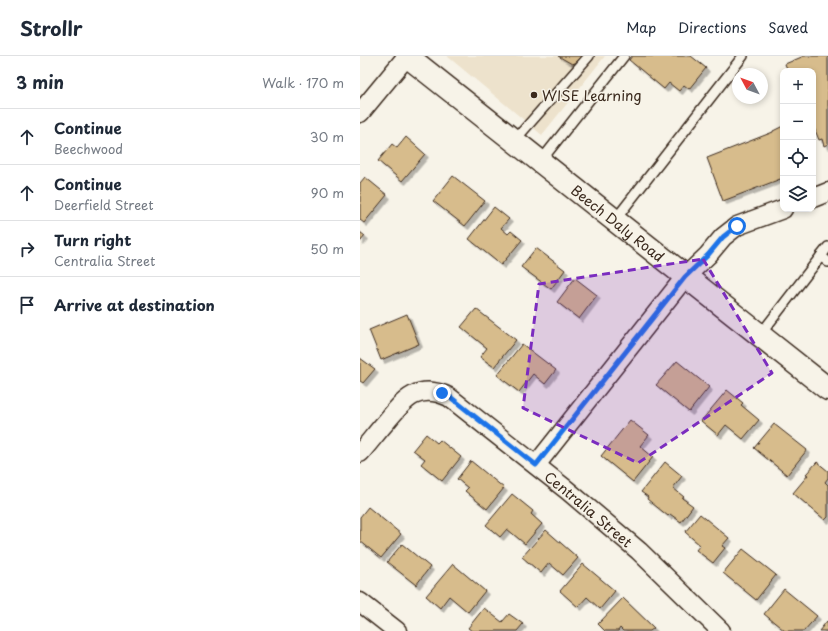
<!DOCTYPE html>
<meta charset="utf-8">
<style>
:root{--surface:#fff;--page:#f6f6f7;--text:#1f2937;--muted:#747a83;--line:#e0e1e3}
body{margin:0;font-family:"Playpen Sans",sans-serif;background:var(--page);color:var(--text)}
.controls{position:absolute;right:12px;top:12px;display:grid;overflow:hidden;border-radius:8px;box-shadow:0 2px 6px #0003}
.controls button{width:36px;height:36px;display:grid;place-items:center;padding:0;border:0;border-bottom:1px solid var(--line);background:var(--surface);color:var(--text);font:20px sans-serif}
.compass{position:absolute;left:372px;top:12px;width:36px;height:36px;border-radius:50%;background:var(--surface);box-shadow:0 2px 6px #0003;rotate:311deg}
.stop{position:absolute;width:12px;height:12px;margin:-9px;border:3px solid #1a73e8;border-radius:50%;background:#fff}
.stop.end{background:#1a73e8;border-color:#fff;box-shadow:0 1px 4px #0008}
.list{margin:0;padding:0;list-style:none}
h2{display:flex;justify-content:space-between;align-items:center;height:52px;margin:0;padding:0 16px;font-size:17px}
h2 small{font-size:13px;font-weight:400;color:var(--muted)}
.list li{display:grid;grid-template-columns:26px 1fr auto;gap:12px;align-items:center;box-sizing:border-box;height:56px;padding:0 16px;border-top:1px solid var(--line)}
.list b{display:block;font-size:15px;white-space:nowrap}
.list p{margin:0;font-size:13px;white-space:nowrap;color:var(--muted)}
.list em{font-size:13px;font-style:normal;color:var(--muted)}
.icon{flex:none;width:22px;height:22px;fill:none;stroke:currentColor;stroke-width:2;stroke-linecap:round;stroke-linejoin:round}
.map{position:relative;flex:none;width:468px;height:575px;overflow:hidden}
header{display:flex;align-items:center;gap:24px;box-sizing:border-box;height:56px;padding:0 20px;background:var(--surface);border-bottom:1px solid var(--line)}
header strong{font-size:19px}
nav{display:flex;gap:22px;margin-inline-start:auto;font-size:14px}
main{display:flex}
aside{flex:1;background:var(--surface)}
.map>svg:first-child{display:block}
.built{fill:#ede2cc}
.building{fill:#d7bc8c;stroke:#3b2a1e;filter:url(#shadow)}
.lines{fill:none;stroke-linecap:round;stroke-linejoin:round}
.lane-casing{stroke:#3b2a1e;stroke-width:12}
.street-casing{stroke:#3b2a1e;stroke-width:21}
.secondary-casing{stroke:#3b2a1e;stroke-width:25}
.lane{stroke:#f7f3e8;stroke-width:9}
.street{stroke:#f7f3e8;stroke-width:18}
.secondary{stroke:#f7f3e8;stroke-width:22}
.route{stroke:#1a73e8;stroke-width:5}
.marked{fill:#7b2cbf;fill-opacity:0.2;stroke:#7b2cbf;stroke-width:3;stroke-dasharray:8 5;stroke-linejoin:round}
.poi-dot{fill:#3b2a1e;stroke:#f7f3e8;stroke-width:1.5}
.labels{text-anchor:middle;dominant-baseline:central;stroke-width:3;stroke-linejoin:round;paint-order:stroke}
.poi-label{font-size:14px;fill:#3b2a1e;stroke:#f7f3e8;text-anchor:start}
.street-label{font-size:14px;fill:#3b2a1e;stroke:#f7f3e8}
</style>
<header>
<strong>Strollr</strong>
<nav><a>Map</a><a>Directions</a><a>Saved</a></nav>
</header>
<main>
<aside>
<h2>3 min<small>Walk · 170 m</small></h2>
<ul class="list">
<li><svg class="icon" aria-label="ahead" viewBox="0 0 24 24"><path d="M12 20V5M6 11l6-6 6 6"/></svg><div><b>Continue</b><p>Beechwood</p></div><em>30 m</em></li>
<li><svg class="icon" aria-label="ahead" viewBox="0 0 24 24"><path d="M12 20V5M6 11l6-6 6 6"/></svg><div><b>Continue</b><p>Deerfield Street</p></div><em>90 m</em></li>
<li><svg class="icon" aria-label="right" viewBox="0 0 24 24"><path d="M7 20v-9h11M14 6l5 5-5 5"/></svg><div><b>Turn right</b><p>Centralia Street</p></div><em>50 m</em></li>
<li><svg class="icon" aria-label="arrive" viewBox="0 0 24 24"><path d="M6 21V4h12l-3 4 3 4H6"/></svg><div><b>Arrive at destination</b></div></li>
</ul>
</aside>
<div class="map">
<svg width="468" height="575" viewBox="0 0 468 575">
<defs>
<filter id="shadow"><feDropShadow dx="3.5" dy="3.5" stdDeviation="0" flood-color="#0004"/></filter>
</defs>
<rect width="100%" height="100%" fill="#f7f3e8"/>
<filter id="ink" filterUnits="userSpaceOnUse"><feTurbulence type="fractalNoise" baseFrequency=".025" numOctaves="2"/><feDisplacementMap in="SourceGraphic" scale="8" xChannelSelector="R" yChannelSelector="G"/><feConvolveMatrix kernelMatrix="1 2 1 2 8 2 1 2 1" color-interpolation-filters="sRGB"/></filter>
<g filter="url(#ink)">
<!-- built -->
<polygon class="built" points="87,0 245,0 182,79"/>
<!-- building -->
<g class="building">
<polygon points="198,0 223,0 218,6 212,8"/>
<polygon points="272,0 331,0 346,12 329,33 324,29 319,35 309,27 304,33 269,4"/>
<polygon points="444,0 468,0 468,88 464,90 462,83 459,84 453,69 453,65 455,64 453,61 453,15 428,15 425,8"/>
<polygon points="423,70 423,122 363,145 347,102 413,76 413,75"/>
<polygon points="46,81 65,98 42,125 18,105 32,88 37,92"/>
<polygon points="93,120 125,145 105,170 73,145"/>
<polygon points="5,121 27,139 4,167 0,164 0,127"/>
<polygon points="134,151 149,163 141,172 148,178 151,175 162,184 141,209 109,183"/>
<polygon points="0,176 5,180 0,186"/>
<polygon points="176,192 205,214 191,233 161,211"/>
<polygon points="215,222 237,239 219,263 197,246"/>
<polygon points="116,253 156,284 134,311 120,301 127,292 101,271"/>
<polygon points="47,258 59,288 21,304 9,274"/>
<polygon points="162,288 196,314 185,328 173,318 159,336 137,319"/>
<polygon points="0,302 15,313 3,327 0,325"/>
<polygon points="317,305 349,331 329,356 296,329"/>
<polygon points="367,334 383,347 381,349 399,364 383,383 366,369 358,379 341,365"/>
<polygon points="270,364 289,379 280,390 293,401 273,426 241,400"/>
<polygon points="414,368 447,394 427,419 394,392"/>
<polygon points="66,378 77,387 80,384 101,401 82,425 61,408 65,403 53,394"/>
<polygon points="111,405 144,432 127,453 105,435 108,432 97,423"/>
<polygon points="305,406 322,420 313,432 324,441 322,442 333,450 321,466 310,458 308,460 287,443 288,441 281,436"/>
<polygon points="457,406 468,415 468,422 465,426 468,429 468,461 465,464 433,437 448,419 446,418"/>
<polygon points="152,438 173,455 171,458 182,468 165,488 147,473 140,481 126,469"/>
<polygon points="8,451 41,478 21,502 0,485 0,461"/>
<polygon points="340,458 369,482 362,490 365,492 353,507 336,494 340,489 325,476"/>
<polygon points="186,474 218,502 203,519 189,507 181,517 162,501"/>
<polygon points="42,488 70,511 56,529 27,506"/>
<polygon points="383,493 416,519 396,544 363,517"/>
<polygon points="93,508 125,535 108,556 89,540 80,552 66,540"/>
<polygon points="223,508 255,535 240,553 227,541 218,551 200,535"/>
<polygon points="424,533 457,560 444,575 425,575 404,558"/>
<polygon points="263,542 294,572 290,575 263,575 260,572 258,575 245,575 238,568"/>
<polygon points="124,552 142,566 149,558 163,568 157,575 112,575 108,572"/>
<polygon points="467,565 468,566 468,575 459,575"/>
</g>
<g class="lines">
<defs>
<g id="lane">
<polyline points="154,85 229,0"/>
<polyline points="180,106 264,0"/>
<polyline points="255,164 383,0"/>
<polyline points="461,200 468,191"/>
<polyline points="400,279 461,200 468,206"/>
</g>
<g id="street">
<polyline points="0,57 47,0"/>
<polyline points="453,142 468,136"/>
<path id="s1" d="M0 397C9 387 17 376 26 366 44 344 58 326 89 341L207 434 279 495 361 575"/>
<polyline points="176,409 325,221 348,199 363,181 377,170 423,153"/>
<polyline points="0,546 37,575"/>
</g>
<g id="secondary">
<path id="s2" d="M47 0 468 333"/>
</g>
</defs>
<!-- lane casing -->
<use href="#lane" class="lane-casing"/>
<!-- street casing -->
<use href="#street" class="street-casing"/>
<!-- secondary casing -->
<use href="#secondary" class="secondary-casing"/>
<!-- lane -->
<use href="#lane" class="lane"/>
<!-- street -->
<use href="#street" class="street"/>
<!-- secondary -->
<use href="#secondary" class="secondary"/>
</g>
</g>
<g class="lines" filter="url(#ink)">
<!-- route -->
<polyline class="route" points="82,337 89,340 176,409 325,221 348,199 363,181 377,170"/>
</g>
<!-- marked area -->
<path class="marked" d="M343 203 412 317 278 407 163 352 179 228Z"/>
<!-- markers -->
<circle class="poi-dot" cx="174" cy="39" r="4"/>
<g class="labels">
<!-- poi labels -->
<g class="poi-label">
<text x="182" y="39">WISE Learning</text>
</g>
<!-- street labels -->
<g class="street-label">
<text stroke="none"><textPath href="#s2" startOffset="269">Beech Daly Road</textPath></text>
<text stroke="none"><textPath href="#s1" startOffset="295">Centralia Street</textPath></text>
</g>
</g>
</svg>
<div class="controls">
<button>+</button>
<button>−</button>
<button><svg class="icon" aria-label="locate" viewBox="0 0 24 24"><circle cx="12" cy="12" r="6"/><path d="M12 2v4M12 18v4M2 12h4M18 12h4"/></svg></button>
<button><svg class="icon" aria-label="layers" viewBox="0 0 24 24"><path d="M12 4l9 5-9 5-9-5zM3 14l9 5 9-5"/></svg></button>
</div>
<svg class="compass" viewBox="-18 -18 36 36"><path d="M0-13l5 13h-10z" fill="#e53935"/><path d="M0 13l5-13h-10z" fill="#747a83"/></svg>
<div class="stop" style="left:377px;top:170px"></div>
<div class="stop end" style="left:82px;top:337px"></div>
</div>
</main>
